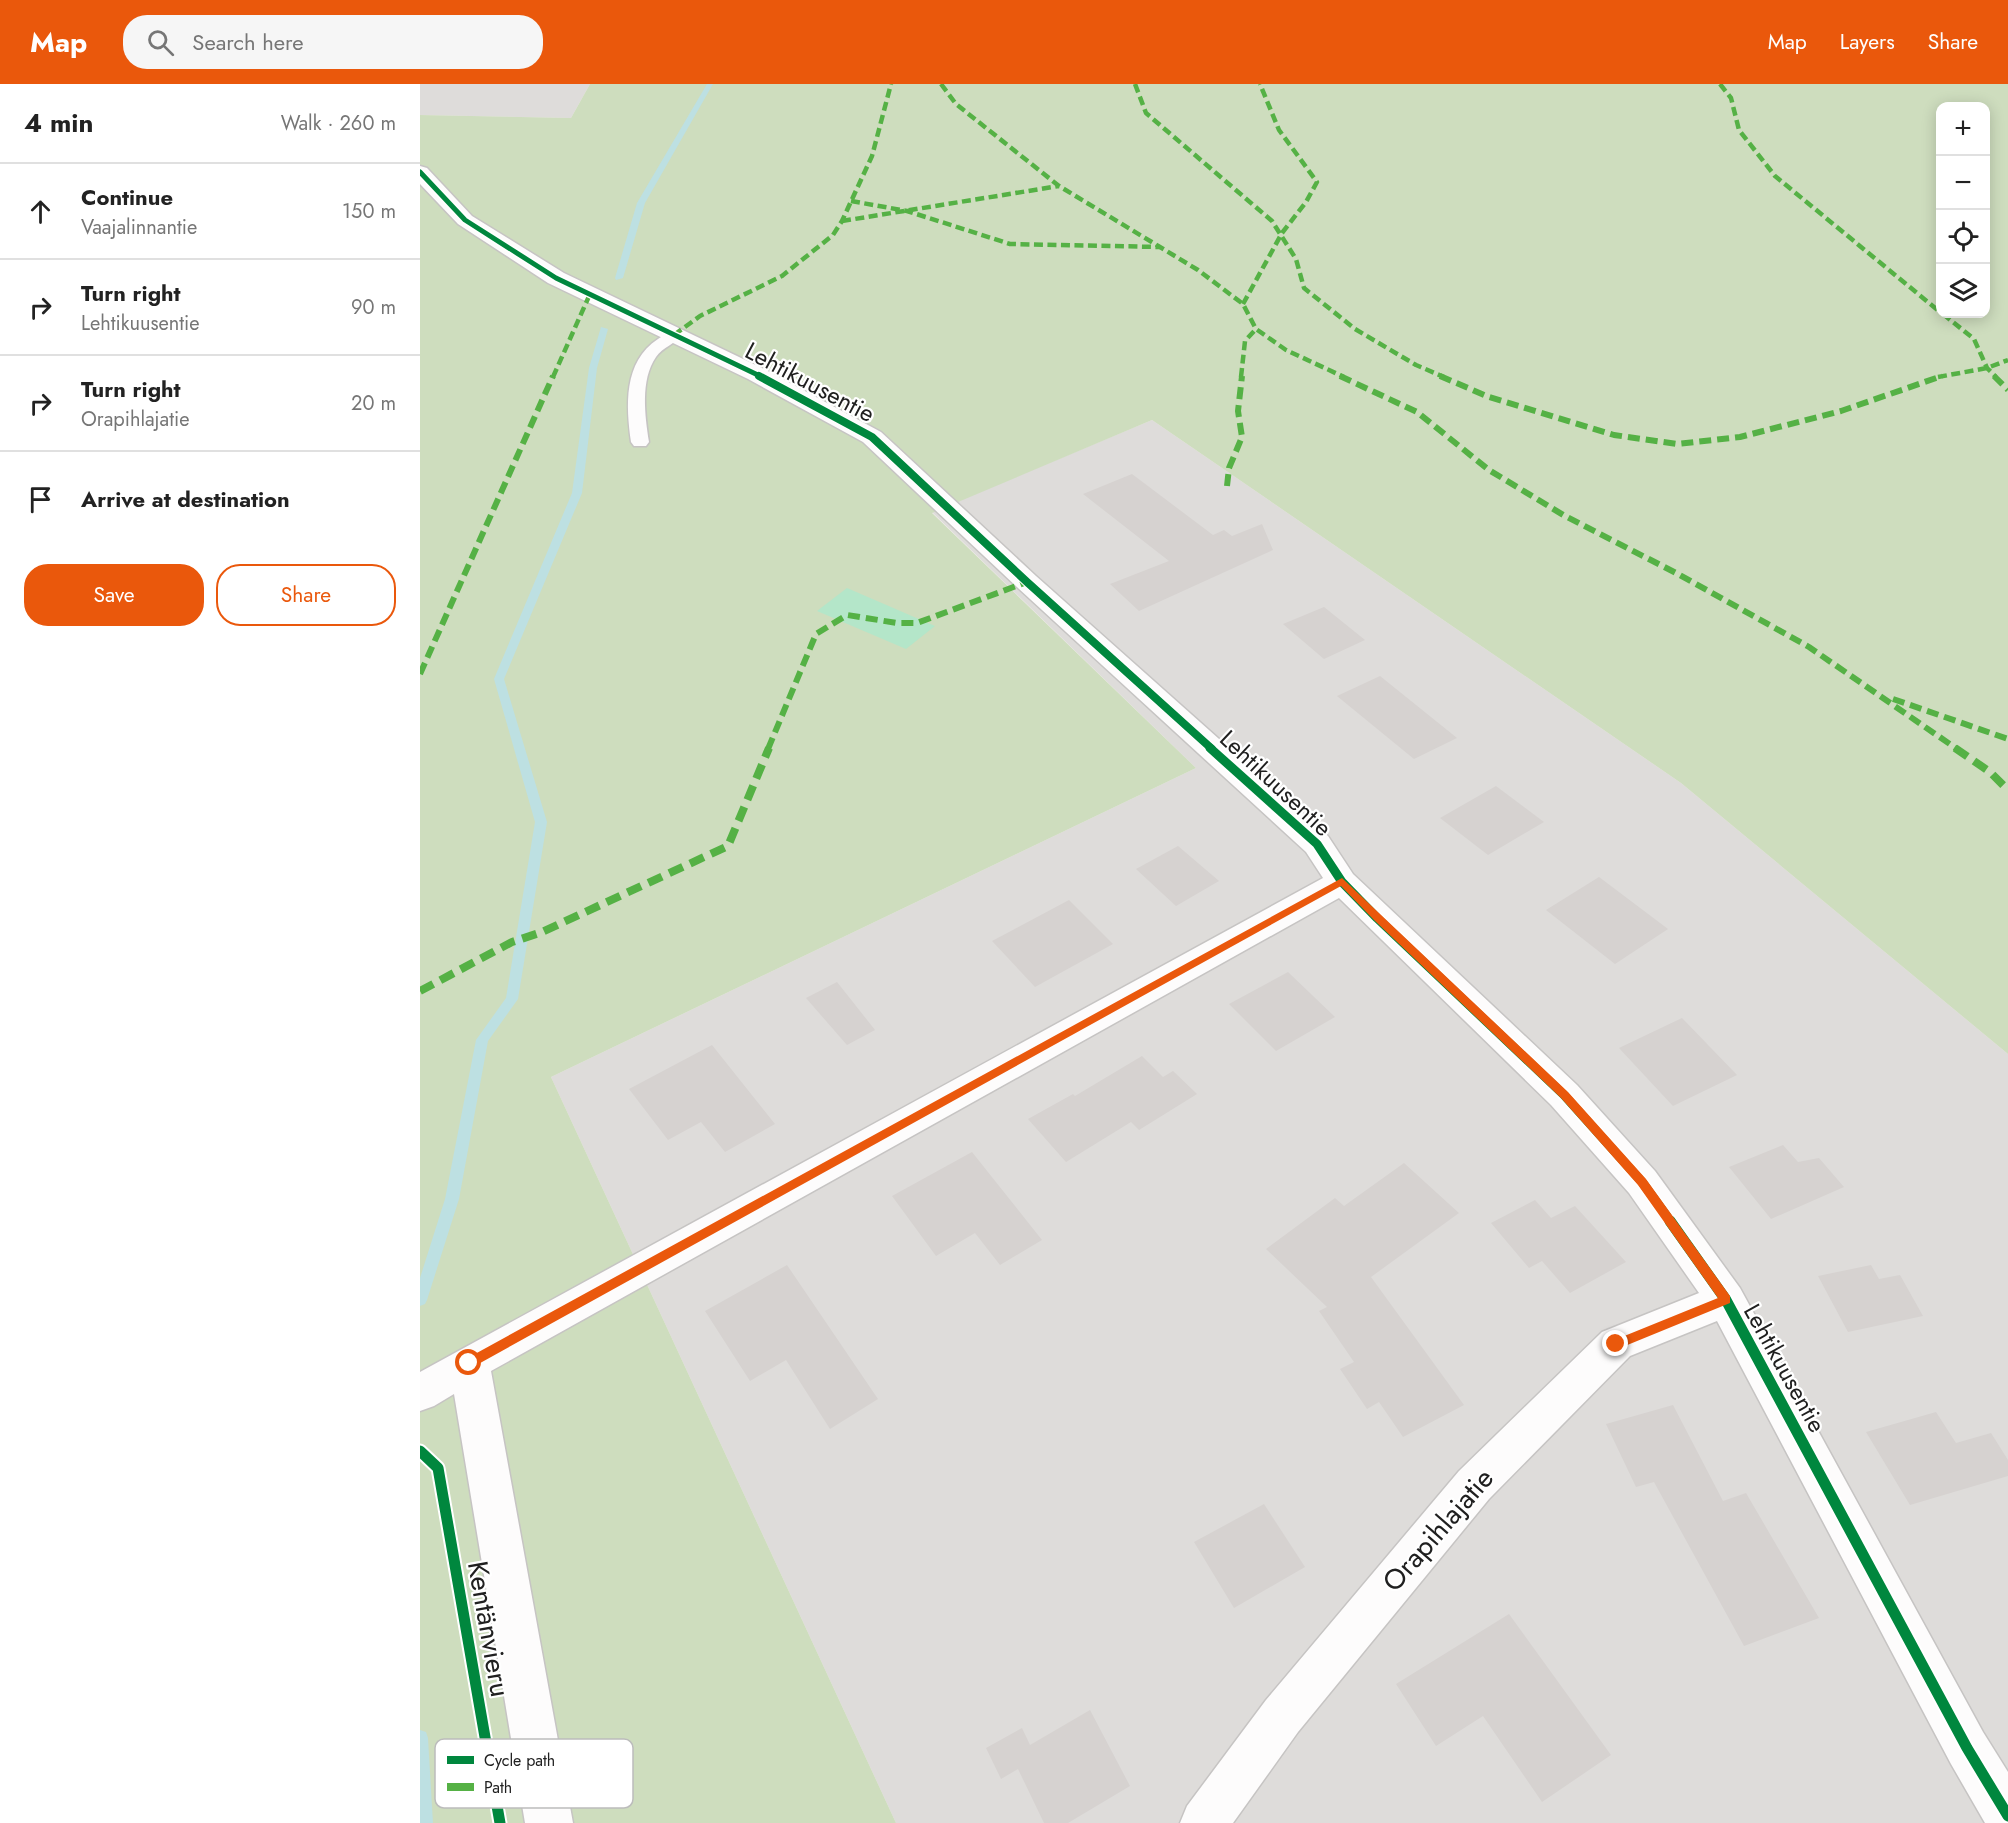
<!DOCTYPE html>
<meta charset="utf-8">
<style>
:root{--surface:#fff;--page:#f6f6f6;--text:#222;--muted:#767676;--line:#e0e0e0;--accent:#ea580c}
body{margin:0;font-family:Jost,sans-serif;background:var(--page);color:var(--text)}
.controls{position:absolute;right:18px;top:18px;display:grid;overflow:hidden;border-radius:12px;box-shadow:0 3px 15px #0003}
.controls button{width:54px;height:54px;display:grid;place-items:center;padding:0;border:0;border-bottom:2px solid var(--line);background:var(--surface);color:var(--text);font:30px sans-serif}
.stop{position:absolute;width:18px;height:18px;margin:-14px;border:4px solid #ea580c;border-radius:50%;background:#fff}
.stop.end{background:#ea580c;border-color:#fff;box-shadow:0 2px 6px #0008}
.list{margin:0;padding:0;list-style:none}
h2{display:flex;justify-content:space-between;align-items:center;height:78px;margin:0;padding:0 24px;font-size:26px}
h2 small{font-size:20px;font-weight:400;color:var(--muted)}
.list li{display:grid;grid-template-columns:39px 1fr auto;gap:18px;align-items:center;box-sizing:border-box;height:96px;padding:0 24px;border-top:2px solid var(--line)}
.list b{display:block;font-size:22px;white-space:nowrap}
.list p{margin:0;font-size:20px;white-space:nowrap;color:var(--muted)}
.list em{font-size:20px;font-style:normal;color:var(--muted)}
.actions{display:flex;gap:12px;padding:18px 24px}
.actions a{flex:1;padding:14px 0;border:2px solid var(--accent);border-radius:24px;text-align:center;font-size:21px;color:var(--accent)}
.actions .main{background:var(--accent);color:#fff}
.icon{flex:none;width:33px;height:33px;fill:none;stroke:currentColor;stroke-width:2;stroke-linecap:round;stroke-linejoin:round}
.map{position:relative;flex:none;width:1588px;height:1739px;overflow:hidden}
header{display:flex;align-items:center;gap:36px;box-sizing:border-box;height:84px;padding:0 30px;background:var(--accent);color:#fff}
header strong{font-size:28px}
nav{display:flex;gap:33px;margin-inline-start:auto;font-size:21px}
.search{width:420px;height:54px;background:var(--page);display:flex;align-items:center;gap:15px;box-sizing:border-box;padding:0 21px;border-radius:24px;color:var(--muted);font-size:22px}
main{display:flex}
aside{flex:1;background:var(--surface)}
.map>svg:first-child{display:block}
.residential{fill:#dedcda}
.forest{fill:#ceddbe;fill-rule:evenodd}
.pitch{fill:#b4e6c9}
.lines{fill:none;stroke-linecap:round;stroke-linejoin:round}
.stream{fill:#bde0e2;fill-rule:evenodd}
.building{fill:#d6d2d0}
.service-casing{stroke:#c6c4c3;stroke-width:3}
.minor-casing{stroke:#c6c4c3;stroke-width:3}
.service{fill:#fdfcfc;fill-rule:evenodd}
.minor{fill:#fdfcfc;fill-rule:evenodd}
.quiet-far2{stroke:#55b145;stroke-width:4.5;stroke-dasharray:9 4.5;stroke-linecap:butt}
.quiet-far1{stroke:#55b145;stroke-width:6;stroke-dasharray:12 6;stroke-linecap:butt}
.quiet{stroke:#55b145;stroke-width:8;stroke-dasharray:15 8;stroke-linecap:butt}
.cycleway-far3-casing{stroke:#fff;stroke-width:8}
.cycleway-far2-casing{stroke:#fff;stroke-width:10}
.cycleway-far1-casing{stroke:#fff;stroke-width:13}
.cycleway-casing{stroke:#fff;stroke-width:15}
.cycleway-far3{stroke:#00873e;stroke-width:5}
.cycleway-far2{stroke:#00873e;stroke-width:8}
.cycleway-far1{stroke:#00873e;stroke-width:9}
.cycleway{stroke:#00873e;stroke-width:11}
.route{fill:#ea580c}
.labels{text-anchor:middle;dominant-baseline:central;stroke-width:4.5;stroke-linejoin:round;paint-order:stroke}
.street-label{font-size:24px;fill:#202020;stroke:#fff}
.near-street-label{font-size:28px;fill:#202020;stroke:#fff}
.key{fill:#fff;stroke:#bcbcbc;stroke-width:1.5}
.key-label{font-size:16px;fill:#202020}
</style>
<header>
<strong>Map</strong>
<div class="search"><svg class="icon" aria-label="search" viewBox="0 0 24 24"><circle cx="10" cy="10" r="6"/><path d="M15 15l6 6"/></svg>Search here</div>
<nav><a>Map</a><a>Layers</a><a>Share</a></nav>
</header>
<main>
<aside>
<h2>4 min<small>Walk · 260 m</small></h2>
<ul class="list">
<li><svg class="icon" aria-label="ahead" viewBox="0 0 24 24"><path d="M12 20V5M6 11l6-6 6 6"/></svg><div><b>Continue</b><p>Vaajalinnantie</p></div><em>150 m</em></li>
<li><svg class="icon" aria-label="right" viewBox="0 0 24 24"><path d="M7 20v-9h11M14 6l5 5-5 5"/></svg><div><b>Turn right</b><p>Lehtikuusentie</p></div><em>90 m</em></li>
<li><svg class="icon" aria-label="right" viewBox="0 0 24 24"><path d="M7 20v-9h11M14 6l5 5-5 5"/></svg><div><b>Turn right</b><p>Orapihlajatie</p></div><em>20 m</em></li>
<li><svg class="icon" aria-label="arrive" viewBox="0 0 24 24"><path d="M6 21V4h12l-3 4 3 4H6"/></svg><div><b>Arrive at destination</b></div></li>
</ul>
<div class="actions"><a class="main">Save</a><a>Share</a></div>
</aside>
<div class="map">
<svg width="1588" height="1739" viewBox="0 0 1588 1739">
<rect width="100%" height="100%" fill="#efece9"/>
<!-- residential -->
<g class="residential">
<polygon points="0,0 170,0 151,34 0,31"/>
<polygon points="732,336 1261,699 1588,970 1588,1739 476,1739 131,993 776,684 512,428"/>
</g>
<!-- forest -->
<path class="forest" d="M170 0H1588V970L1261 699 732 336 512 429 776 684 131 993 476 1739H0V31L151 34ZM1520 22H1566V230H1520Z"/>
<!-- pitch -->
<polygon class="pitch" points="427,504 515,542 486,565 397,527"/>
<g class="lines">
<!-- stream -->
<g class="stream">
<polygon points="287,0 293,0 225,119 203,194 196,196 195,194 217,119"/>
<polygon points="181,243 188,245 177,284 162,409 84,595 127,738 98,915 68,957 39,1115 7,1216 5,1220 0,1222 0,1194 25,1115 56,956 86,914 115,738 74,595 152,409 169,284"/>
<polygon points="0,1646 6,1648 8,1654 13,1739 0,1739"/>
</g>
</g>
<!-- building -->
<g class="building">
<polygon points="712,390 793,451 804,446 812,452 842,440 853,466 719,527 690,500 749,477 663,410"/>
<polygon points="904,523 945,556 904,575 863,540"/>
<polygon points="960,592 1037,654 994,675 917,612"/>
<polygon points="1076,702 1124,738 1068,771 1020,734"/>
<polygon points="758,762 799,797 756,822 716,785"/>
<polygon points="1179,793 1248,845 1195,880 1126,826"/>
<polygon points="649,816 693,860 615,903 572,857"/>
<polygon points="868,888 915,933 856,967 809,920"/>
<polygon points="417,898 455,946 427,961 386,914"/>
<polygon points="1262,934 1317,991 1253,1022 1199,964"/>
<polygon points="292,961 355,1040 305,1068 281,1038 248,1056 209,1005"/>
<polygon points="722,972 743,993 753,987 777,1010 719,1046 711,1038 646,1078 608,1035 653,1010 655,1012"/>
<polygon points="1363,1061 1378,1078 1399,1074 1424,1103 1351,1135 1309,1083"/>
<polygon points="552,1068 622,1156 580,1181 555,1149 516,1172 472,1112"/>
<polygon points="984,1079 1039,1129 951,1193 1044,1321 983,1353 959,1318 947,1325 920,1285 934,1278 899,1227 907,1223 846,1165 915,1114 924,1122"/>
<polygon points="1115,1116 1131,1134 1155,1122 1206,1178 1150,1209 1122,1177 1109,1184 1071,1139"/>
<polygon points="367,1181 458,1315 410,1345 366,1276 330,1297 285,1227"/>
<polygon points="1451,1181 1459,1195 1480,1191 1503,1232 1428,1248 1398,1192"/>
<polygon points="1253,1321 1303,1417 1326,1409 1399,1534 1324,1562 1234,1398 1216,1403 1186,1340"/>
<polygon points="1516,1328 1536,1359 1571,1349 1588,1376 1588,1392 1490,1421 1446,1348"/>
<polygon points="844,1420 885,1483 814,1524 774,1458"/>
<polygon points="1089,1530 1191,1671 1122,1718 1063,1632 1016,1662 976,1600"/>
<polygon points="670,1626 710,1702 648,1739 624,1739 598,1685 581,1695 566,1664 602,1644 610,1661"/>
</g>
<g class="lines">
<defs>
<path id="service" d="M254 246 262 251C255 260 243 263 236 273 220 296 225 332 229 358L226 362H214L211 358C206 322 203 278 238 255 243 252 248 248 254 246Z"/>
<polygon id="minor" points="0,82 7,84 52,132 144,189 344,285 461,348 616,492 908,752 933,790 1157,1001 1235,1087 1320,1204 1563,1648 1588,1688 1588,1739 1565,1739 1531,1680 1297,1237 1210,1272 1069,1415 878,1648 813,1739 760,1739 767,1722 846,1616 1039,1387 1182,1248 1279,1209 1209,1109 1131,1021 919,814 71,1287 153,1739 105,1739 34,1310 14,1322 0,1327 0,1288 903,794 886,768 598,504 443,358 328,295 128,199 38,140 0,100"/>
</defs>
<!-- service casing -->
<use href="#service" class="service-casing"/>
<!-- minor casing -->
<use href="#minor" class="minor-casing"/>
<!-- service -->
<use href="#service" class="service"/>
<!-- minor -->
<use href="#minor" class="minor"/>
<!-- quiet-far2 -->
<g class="quiet-far2">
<polyline points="521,0 536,20 639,102 778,186 823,220 836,245 866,266 924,293"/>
<polyline points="715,0 726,29 852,137 876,175 884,204 935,245 996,281 1024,293"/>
<polyline points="1300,0 1311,14 1319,46 1355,92 1520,228"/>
<polyline points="431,117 487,127 590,160 740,163"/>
<polyline points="422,137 639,102"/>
<polyline points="823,220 862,149 886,118 897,98 859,46 840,0"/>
<polyline points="1523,230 1554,255 1567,284 1576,293"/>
<polyline points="254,251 280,232 362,192 413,151 422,137 452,72 471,0"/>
<polyline points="133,293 170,210"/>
<polyline points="821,293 825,257 836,245"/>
<polyline points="1518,293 1567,284 1588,276"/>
</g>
<!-- quiet-far1 -->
<g class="quiet-far1">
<polyline points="920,292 997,328 1069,386 1145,432 1258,490 1389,563 1537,665"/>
<polyline points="1020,292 1069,313 1194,351 1257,360 1320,353 1421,327 1522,292"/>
<polyline points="1574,292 1588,306"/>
<polyline points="807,402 809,384 822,353 818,327 822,292"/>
<polyline points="0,590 133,292"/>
<polyline points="1473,615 1588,655"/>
<polyline points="348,665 396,550 427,531 477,539 497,539 607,498"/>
</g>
<!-- quiet -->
<g class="quiet">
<polyline points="1535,664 1570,688 1588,706"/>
<polyline points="0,907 92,858 122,848 308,762 349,664"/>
</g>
<defs>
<polyline id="cycleway-far3" points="0,88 45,136 136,194 342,293"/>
<polyline id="cycleway-far2" points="339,292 452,353 607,498 792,665"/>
<polyline id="cycleway-far1" points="790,664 897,760 922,798 957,834 1144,1011 1222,1098 1251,1138"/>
<g id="cycleway">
<polyline points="1250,1137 1306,1216 1547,1664 1588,1732"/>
<polyline points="0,1367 18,1384 80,1739"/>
</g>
</defs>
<!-- cycleway-far3 casing -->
<use href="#cycleway-far3" class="cycleway-far3-casing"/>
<!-- cycleway-far2 casing -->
<use href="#cycleway-far2" class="cycleway-far2-casing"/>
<!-- cycleway-far1 casing -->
<use href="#cycleway-far1" class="cycleway-far1-casing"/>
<!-- cycleway casing -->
<use href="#cycleway" class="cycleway-casing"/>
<!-- cycleway-far3 -->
<use href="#cycleway-far3" class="cycleway-far3"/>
<!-- cycleway-far2 -->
<use href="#cycleway-far2" class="cycleway-far2"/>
<!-- cycleway-far1 -->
<use href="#cycleway-far1" class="cycleway-far1"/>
<!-- cycleway -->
<use href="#cycleway" class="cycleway"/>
</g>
<!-- route -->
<polygon class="route" points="922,794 1148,1008 1226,1095 1310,1212 1310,1219 1200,1264 1192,1264 1192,1257 1298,1214 1218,1101 1141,1014 954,836 921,802 53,1283 44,1283 44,1276"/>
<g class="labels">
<!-- street labels -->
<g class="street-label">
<text transform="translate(390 298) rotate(28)">Lehtikuusentie</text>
<text transform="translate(856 699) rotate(43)">Lehtikuusentie</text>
<text transform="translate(1365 1284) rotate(61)">Lehtikuusentie</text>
</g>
<!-- near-street labels -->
<g class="near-street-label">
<text transform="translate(1018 1446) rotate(-49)">Orapihlajatie</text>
<text transform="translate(69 1545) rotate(80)">Kentänvieru</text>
</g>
</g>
<!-- legend -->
<rect x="15" y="1655" width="198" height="69" rx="9" class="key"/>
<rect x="27" y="1672" width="27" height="8" fill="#00873e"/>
<rect x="27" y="1699" width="27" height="8" fill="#55b145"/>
<g class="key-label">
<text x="64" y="1682">Cycle path</text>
<text x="64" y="1709">Path</text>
</g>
</svg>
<div class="controls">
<button>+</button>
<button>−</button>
<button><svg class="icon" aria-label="locate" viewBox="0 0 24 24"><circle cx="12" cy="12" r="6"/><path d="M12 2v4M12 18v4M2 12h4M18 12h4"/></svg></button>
<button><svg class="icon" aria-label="layers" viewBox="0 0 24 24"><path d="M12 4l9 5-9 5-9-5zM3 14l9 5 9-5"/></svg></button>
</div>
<div class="stop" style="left:49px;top:1279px"></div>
<div class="stop end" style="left:1196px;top:1260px"></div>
</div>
</main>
